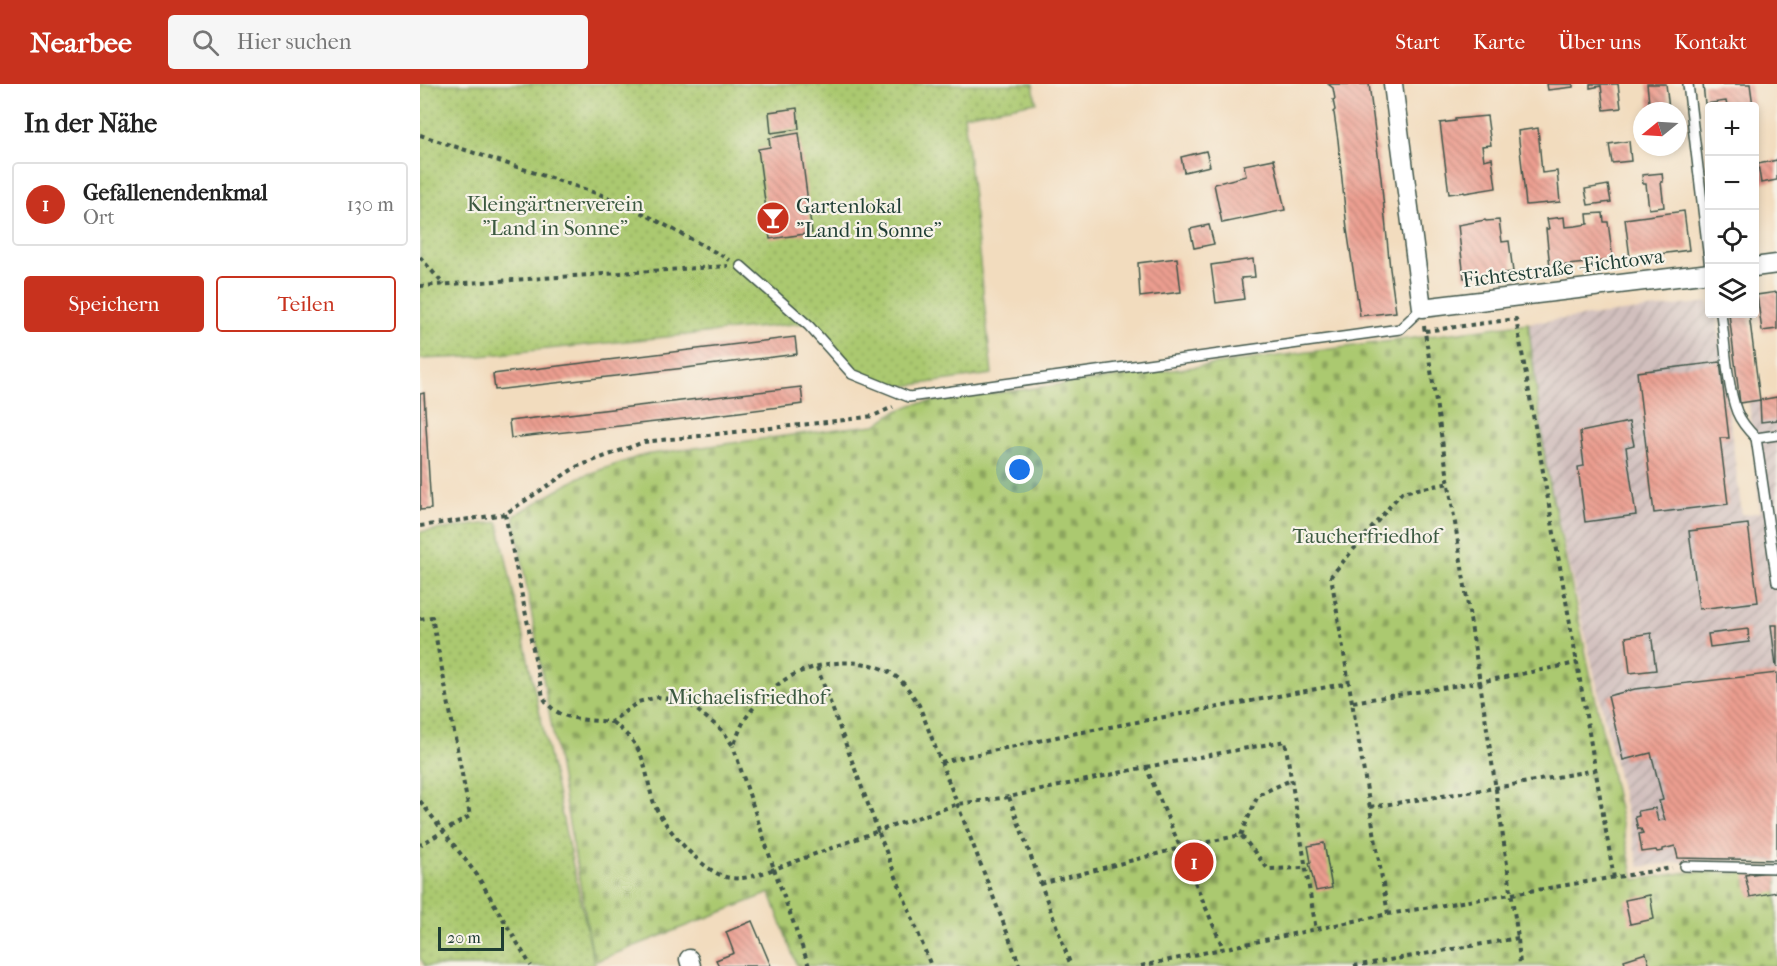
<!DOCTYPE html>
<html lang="de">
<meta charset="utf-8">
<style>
:root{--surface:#fff;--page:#f6f6f6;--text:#222;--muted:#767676;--line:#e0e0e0;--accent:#c8321e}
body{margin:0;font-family:"IM FELL French Canon",serif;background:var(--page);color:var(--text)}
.controls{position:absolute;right:18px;top:18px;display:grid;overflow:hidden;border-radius:6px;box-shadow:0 3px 9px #0003}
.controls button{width:54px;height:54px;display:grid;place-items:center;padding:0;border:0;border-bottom:2px solid var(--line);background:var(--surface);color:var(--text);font:30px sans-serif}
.compass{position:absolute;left:1213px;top:18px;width:54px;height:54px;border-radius:50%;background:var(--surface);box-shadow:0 3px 9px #0003;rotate:252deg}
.scale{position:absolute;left:18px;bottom:15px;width:66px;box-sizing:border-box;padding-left:6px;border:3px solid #1f3d34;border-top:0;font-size:16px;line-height:21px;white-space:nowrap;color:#1f3d34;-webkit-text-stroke:4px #f7f3e8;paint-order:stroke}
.you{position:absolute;left:600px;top:386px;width:21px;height:21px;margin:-15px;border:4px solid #fff;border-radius:50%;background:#1a73e8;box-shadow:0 0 0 9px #1a73e833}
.badge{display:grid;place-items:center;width:39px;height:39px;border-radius:50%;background:var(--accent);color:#fff;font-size:20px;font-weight:700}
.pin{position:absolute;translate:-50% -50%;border:3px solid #fff;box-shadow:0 2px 6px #0006}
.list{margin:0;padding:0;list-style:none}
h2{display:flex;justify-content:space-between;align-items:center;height:78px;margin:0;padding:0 24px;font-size:26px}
h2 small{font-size:20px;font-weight:400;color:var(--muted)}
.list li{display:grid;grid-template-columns:39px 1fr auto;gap:18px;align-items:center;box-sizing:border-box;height:84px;margin:0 12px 12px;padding:0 12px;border:2px solid var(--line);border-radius:6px}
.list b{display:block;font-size:22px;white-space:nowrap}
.list p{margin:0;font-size:20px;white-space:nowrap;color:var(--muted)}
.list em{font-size:20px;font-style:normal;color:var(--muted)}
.actions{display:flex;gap:12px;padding:18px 24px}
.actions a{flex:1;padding:14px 0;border:2px solid var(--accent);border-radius:6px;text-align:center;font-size:21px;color:var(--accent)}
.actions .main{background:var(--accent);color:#fff}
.icon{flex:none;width:33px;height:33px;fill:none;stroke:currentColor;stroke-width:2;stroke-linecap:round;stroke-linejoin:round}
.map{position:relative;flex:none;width:1357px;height:882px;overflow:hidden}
header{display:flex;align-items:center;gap:36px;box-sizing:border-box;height:84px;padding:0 30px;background:var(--accent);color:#fff}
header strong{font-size:28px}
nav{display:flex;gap:33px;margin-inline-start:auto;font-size:21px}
.search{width:420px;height:54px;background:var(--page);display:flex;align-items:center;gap:15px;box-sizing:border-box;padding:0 21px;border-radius:6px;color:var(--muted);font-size:22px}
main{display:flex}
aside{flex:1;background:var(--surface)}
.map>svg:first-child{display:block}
.industrial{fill:url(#industrial-furrows)}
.cemetery{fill:url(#cemetery-stones);stroke:#658352;stroke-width:1.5}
.garden{fill:url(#garden-dots);stroke:#658352;stroke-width:1.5}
.building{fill:url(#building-back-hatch)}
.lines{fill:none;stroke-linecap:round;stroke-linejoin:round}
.service-casing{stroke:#3f5549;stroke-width:12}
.minor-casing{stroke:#3f5549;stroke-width:21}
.path{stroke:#3f5549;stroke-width:4;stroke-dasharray:4.5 4.5;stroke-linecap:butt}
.service{stroke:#fff;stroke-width:9}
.minor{stroke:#fff;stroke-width:18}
.labels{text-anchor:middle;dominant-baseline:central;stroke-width:4.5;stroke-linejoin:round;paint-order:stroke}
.park-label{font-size:21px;fill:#3b5940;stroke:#f7f3e8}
.poi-label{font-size:21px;fill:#1f3d34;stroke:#f7f3e8;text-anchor:start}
.street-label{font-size:21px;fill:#1f3d34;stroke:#f7f3e8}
</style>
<header>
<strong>Nearbee</strong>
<div class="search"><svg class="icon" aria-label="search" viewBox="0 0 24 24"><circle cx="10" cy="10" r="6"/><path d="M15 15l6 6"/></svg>Hier suchen</div>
<nav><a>Start</a><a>Karte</a><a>Über uns</a><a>Kontakt</a></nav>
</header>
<main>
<aside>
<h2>In der Nähe<small></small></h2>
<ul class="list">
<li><span class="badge">1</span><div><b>Gefallenendenkmal</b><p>Ort</p></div><em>130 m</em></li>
</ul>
<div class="actions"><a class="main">Speichern</a><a>Teilen</a></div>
</aside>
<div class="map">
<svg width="1357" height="882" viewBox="0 0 1357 882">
<defs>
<pattern id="industrial-furrows" width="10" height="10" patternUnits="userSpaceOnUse" patternTransform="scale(1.5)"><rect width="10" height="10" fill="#d1bfbd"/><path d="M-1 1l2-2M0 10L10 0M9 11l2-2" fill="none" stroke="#a99c9a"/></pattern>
<pattern id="cemetery-stones" width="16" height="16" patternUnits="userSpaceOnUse" patternTransform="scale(1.5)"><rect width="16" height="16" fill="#abc970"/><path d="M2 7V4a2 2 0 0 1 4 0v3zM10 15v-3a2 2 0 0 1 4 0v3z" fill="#8ba45d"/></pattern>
<pattern id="garden-dots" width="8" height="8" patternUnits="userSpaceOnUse" patternTransform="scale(1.5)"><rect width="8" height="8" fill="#abc970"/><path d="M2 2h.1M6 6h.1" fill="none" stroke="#8ba45d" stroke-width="1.8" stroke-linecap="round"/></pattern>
<pattern id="building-back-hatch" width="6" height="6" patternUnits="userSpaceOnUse" patternTransform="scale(1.5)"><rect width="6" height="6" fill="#ec9e90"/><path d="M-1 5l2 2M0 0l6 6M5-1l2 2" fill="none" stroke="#bf8276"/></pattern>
</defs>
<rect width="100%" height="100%" fill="#f7f3e8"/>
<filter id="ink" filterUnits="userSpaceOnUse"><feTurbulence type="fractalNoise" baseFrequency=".0167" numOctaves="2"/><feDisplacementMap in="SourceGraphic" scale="12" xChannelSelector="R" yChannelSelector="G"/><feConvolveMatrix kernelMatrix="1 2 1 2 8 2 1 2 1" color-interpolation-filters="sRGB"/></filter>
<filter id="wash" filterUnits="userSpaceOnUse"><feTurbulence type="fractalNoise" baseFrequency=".008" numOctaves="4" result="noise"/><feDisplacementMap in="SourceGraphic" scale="24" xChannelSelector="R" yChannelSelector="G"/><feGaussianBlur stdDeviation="1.35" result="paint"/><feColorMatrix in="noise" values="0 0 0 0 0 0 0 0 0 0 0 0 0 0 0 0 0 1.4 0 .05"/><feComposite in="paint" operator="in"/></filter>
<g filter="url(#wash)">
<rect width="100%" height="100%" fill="#f2dcbe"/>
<!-- industrial -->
<polygon class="industrial" points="1289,218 1290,230 1296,230 1322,431 1340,428 1329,318 1357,313 1357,778 1268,777 1219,783 1126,382 1108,239"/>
<!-- cemetery -->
<polygon class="cemetery" points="1108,239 1126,382 1214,796 1269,788 1357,789 1357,882 377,882 350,809 174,878 94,432 160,393 223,371 425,344 456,341 473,329 494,320"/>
<!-- garden -->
<g class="garden">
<polygon points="0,0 613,0 616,18 544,31 572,290 485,302 467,300 434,286 393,238 50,273 0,275"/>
<polygon points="78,438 174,878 176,882 5,882 0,874 0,448"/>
</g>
<g id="blocks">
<!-- building -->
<g class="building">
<polygon points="908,0 949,0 961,94 970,185 976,228 940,232 927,145 918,56 914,29 913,28 915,26 913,16 915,15 913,4"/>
<polygon points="1127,0 1153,0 1153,3 1128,6"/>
<polygon points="1170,0 1198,0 1201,24 1184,26 1181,2 1170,4"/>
<polygon points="1227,0 1246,0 1249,25 1230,27"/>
<polygon points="1283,0 1330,0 1333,22 1307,22 1306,17 1285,20"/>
<polygon points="377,24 379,45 351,49 349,28"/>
<polygon points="1067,32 1071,61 1062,62 1064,76 1072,74 1076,104 1045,109 1044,108 1029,110 1020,39 1035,37 1035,35"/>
<polygon points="1118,44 1122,89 1137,87 1140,118 1106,121 1098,47"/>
<polygon points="379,49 392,149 350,155 338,65 350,63 349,54"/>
<polygon points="1209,57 1211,77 1192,79 1189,60"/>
<polygon points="786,67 790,82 764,88 761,73"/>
<polygon points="854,75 865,126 802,139 794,100 826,92 824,81"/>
<polygon points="1357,76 1357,96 1341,99 1338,80"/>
<polygon points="1242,89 1243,98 1241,98 1244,123 1229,125 1226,100 1223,100 1222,91"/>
<polygon points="1188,101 1191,118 1168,121 1165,105"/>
<polygon points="1264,127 1269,166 1210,174 1205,135"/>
<polygon points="1183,129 1184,138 1188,138 1193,176 1130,183 1126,145 1129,145 1127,135 1144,133 1145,143 1156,142 1168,140 1167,130"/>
<polygon points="1065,136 1066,137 1079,136 1082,158 1089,157 1093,188 1044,194 1038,141"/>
<polygon points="789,141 794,160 774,164 770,145"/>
<polygon points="757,174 761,208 720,213 718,179"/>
<polygon points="833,175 835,193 821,194 824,215 796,219 791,181"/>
<polygon points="1357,208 1357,245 1342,247 1337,211"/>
<polygon points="1309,230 1329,230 1340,316 1320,319"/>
<polygon points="375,253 377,270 265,284 75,306 73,290"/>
<polygon points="1300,278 1309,354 1300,354 1308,420 1234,429 1217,288"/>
<polygon points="381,303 383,320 272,334 91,354 89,337"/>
<polygon points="4,309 11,425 0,426 0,310"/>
<polygon points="1357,313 1357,336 1341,338 1340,316"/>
<polygon points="1209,338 1214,361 1206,363 1216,431 1165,438 1158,383 1164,382 1160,348"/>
<polygon points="1328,440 1338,518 1279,525 1269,447"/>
<polygon points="1351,541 1357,541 1357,582 1356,582"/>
<polygon points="1328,545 1329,558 1290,563 1288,550"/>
<polygon points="1231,549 1236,586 1210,589 1206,553"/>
<polygon points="1357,589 1357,776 1258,774 1255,762 1243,765 1243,767 1237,768 1236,766 1222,768 1219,750 1223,749 1221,745 1218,745 1215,733 1219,732 1218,727 1235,724 1238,737 1245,736 1239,717 1243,716 1231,669 1203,676 1188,612 1215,605"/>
<polygon points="904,759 912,804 896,807 889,779 891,778 888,762"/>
<polygon points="1357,787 1357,808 1330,813 1325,791"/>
<polygon points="1230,811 1234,835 1210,840 1205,816"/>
<polygon points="332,837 351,882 299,882 296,876 314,869 306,848"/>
<polygon points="1226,869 1230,882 1206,882 1204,876"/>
</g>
</g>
</g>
<g filter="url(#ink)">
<use href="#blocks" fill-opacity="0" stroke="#3f5549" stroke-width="1.5"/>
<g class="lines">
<defs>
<g id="service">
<polyline points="1268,0 1290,184"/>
<polyline points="321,182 389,242 432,290 489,313 980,245 1002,224"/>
<path d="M1301 230C1305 257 1307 303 1317 328 1321 338 1328 346 1336 354"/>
<polyline points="1357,351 1336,354 1357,498"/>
<polyline points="1265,782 1357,784"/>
</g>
<g id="minor">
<polyline points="973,0 1002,224 1290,189"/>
<polyline points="1334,183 1357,180"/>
<polyline points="269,875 271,882"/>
</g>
</defs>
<!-- service casing -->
<use href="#service" class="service-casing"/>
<!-- minor casing -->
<use href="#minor" class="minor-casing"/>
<!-- path -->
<g class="path">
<polyline points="0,51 179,110 217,126 310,176"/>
<polyline points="0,173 24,201"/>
<polyline points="0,202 308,182"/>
<polyline points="1004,242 1060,598 1098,854 1100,882"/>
<polyline points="1005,247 1096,235 1157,579"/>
<path d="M85 430 123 613C125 616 128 621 132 624 146 637 173 636 191 638L218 618 238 613 267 618 303 647 313 662C317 654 320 644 324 637 333 622 349 606 363 597 394 576 455 568 483 599 489 605 494 614 499 621L600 882"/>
<polyline points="0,442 85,430 156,383 224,358 425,336 453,332 473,323"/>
<polyline points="0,535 12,533 50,732 0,761"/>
<polyline points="397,583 458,747 538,720 589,713 726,683 803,864"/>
<polyline points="932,618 911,492 982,408 1030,399"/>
<path d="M192 638C205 648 218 660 223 677 228 691 229 707 235 722 245 744 285 791 310 794 325 796 340 790 354 785L313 662"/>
<polyline points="521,678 641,652 929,599"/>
<polyline points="726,683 865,657 896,846"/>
<polyline points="589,713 651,882"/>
<polyline points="0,717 57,791 111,882"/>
<polyline points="950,723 1075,704 1175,686"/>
<polyline points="821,751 838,711 871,696"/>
<polyline points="621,800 760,764 821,751 848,785 885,784"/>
<polyline points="968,830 932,618 1060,598 1157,579 1194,794"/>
<polyline points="389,882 354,785 458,747 511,882"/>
<polyline points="721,882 968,830 1252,784"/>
<polyline points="934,882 1098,854"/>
</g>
<!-- service -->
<use href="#service" class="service"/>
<!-- minor -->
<use href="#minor" class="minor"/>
</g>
</g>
<!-- icons -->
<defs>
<symbol id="bar-disc" viewBox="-11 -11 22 22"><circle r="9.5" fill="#c8321e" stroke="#f7f3e8"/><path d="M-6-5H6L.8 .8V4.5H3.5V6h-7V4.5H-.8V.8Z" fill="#fff"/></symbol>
</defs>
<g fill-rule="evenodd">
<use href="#bar-disc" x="334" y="115" width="38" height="38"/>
</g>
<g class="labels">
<!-- park labels -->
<g class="park-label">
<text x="135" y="120">Kleingärtnerverein<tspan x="135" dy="24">"Land in Sonne"</tspan></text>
<text x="946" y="452">Taucherfriedhof</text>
<text x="327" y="613">Michaelisfriedhof</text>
</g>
<!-- poi labels -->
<g class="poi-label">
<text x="376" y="122">Gartenlokal<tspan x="376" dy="24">"Land in Sonne"</tspan></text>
</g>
<!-- street labels -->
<g class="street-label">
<text transform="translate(1143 184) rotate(-7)">Fichtestraße -Fichtowa</text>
</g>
</g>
</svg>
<div class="controls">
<button>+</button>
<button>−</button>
<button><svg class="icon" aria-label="locate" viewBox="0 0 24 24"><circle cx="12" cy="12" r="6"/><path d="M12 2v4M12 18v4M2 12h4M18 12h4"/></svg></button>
<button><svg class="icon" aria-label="layers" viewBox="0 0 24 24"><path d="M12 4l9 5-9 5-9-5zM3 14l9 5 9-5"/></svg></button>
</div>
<svg class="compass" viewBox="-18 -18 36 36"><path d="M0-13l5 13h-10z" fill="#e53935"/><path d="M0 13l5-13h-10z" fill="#767676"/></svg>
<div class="scale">20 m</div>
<div class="you"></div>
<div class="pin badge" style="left:774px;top:778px">1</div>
</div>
</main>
